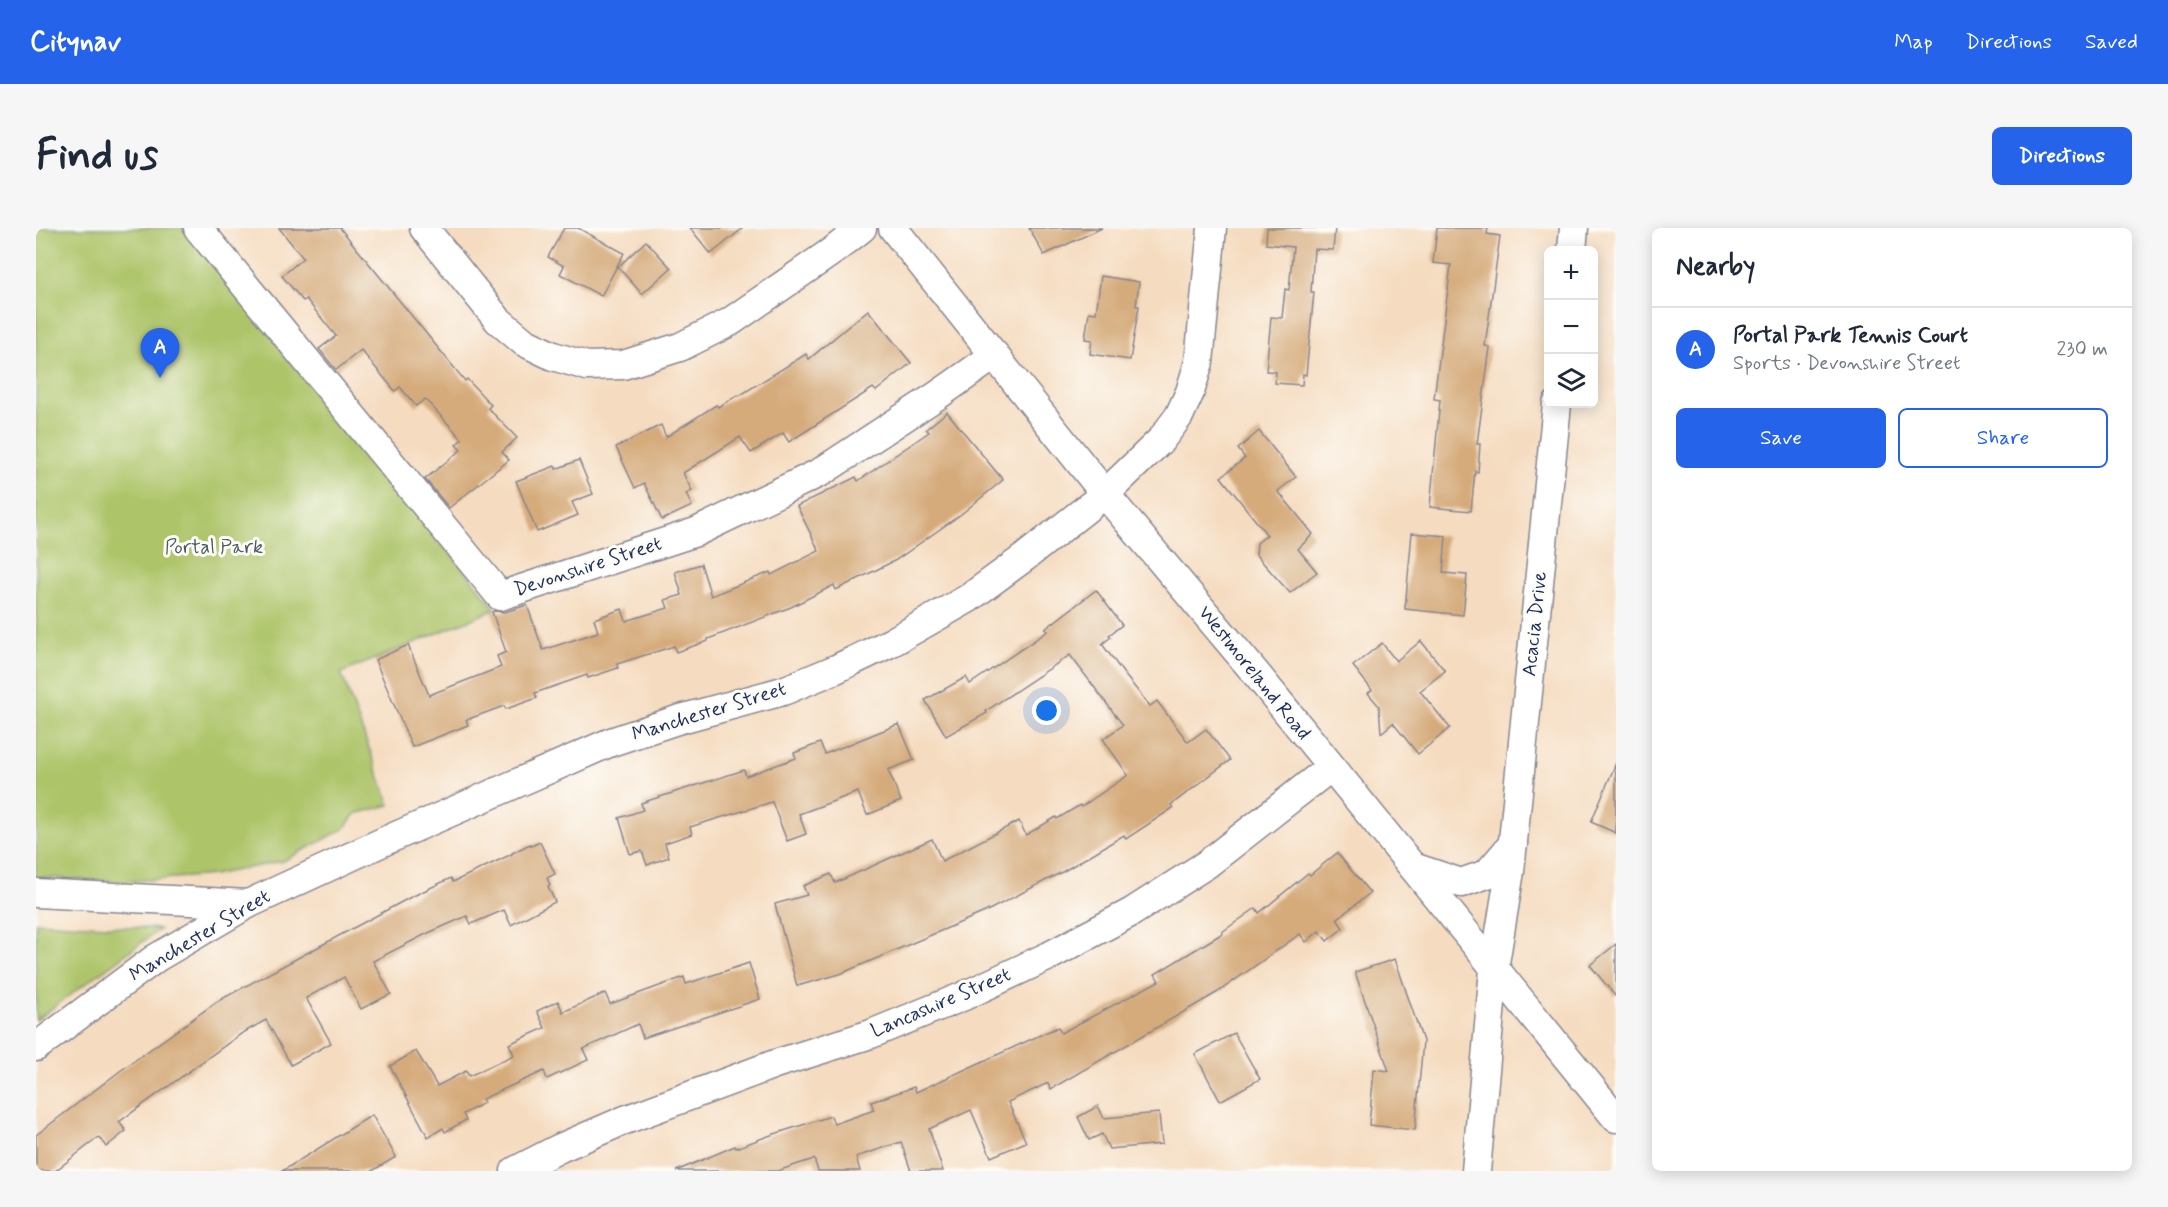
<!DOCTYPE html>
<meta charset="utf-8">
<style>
:root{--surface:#fff;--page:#f6f6f7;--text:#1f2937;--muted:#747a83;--line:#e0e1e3;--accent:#2563eb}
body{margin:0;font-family:Mynerve,sans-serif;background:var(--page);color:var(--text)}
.controls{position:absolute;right:18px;top:18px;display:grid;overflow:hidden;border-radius:9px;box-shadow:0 3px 15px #0003}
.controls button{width:54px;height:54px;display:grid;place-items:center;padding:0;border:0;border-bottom:2px solid var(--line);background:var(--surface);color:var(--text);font:30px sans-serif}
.you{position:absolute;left:1011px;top:483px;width:21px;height:21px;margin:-15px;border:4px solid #fff;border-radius:50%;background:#1a73e8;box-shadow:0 0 0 9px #1a73e833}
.badge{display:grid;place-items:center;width:39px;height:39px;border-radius:50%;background:var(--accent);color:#fff;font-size:20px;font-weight:700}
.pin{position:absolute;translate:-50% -50px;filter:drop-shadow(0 2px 3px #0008)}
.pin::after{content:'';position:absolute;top:32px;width:21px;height:18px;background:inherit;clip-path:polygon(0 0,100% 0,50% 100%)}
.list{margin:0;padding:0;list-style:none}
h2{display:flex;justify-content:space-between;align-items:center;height:78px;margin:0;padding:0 24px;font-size:26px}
h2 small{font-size:20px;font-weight:400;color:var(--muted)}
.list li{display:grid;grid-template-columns:39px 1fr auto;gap:18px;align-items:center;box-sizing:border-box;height:84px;padding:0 24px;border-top:2px solid var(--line)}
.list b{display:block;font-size:22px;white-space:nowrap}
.list p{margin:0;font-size:20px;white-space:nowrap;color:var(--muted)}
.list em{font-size:20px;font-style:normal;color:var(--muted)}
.actions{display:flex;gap:12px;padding:18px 24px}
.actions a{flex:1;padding:14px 0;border:2px solid var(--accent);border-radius:9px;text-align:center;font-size:21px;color:var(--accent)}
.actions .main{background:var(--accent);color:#fff}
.icon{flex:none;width:33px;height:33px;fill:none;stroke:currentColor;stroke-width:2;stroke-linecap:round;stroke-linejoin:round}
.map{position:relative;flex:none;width:1580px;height:943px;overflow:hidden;border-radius:9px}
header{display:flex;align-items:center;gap:36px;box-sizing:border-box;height:84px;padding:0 30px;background:var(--accent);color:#fff}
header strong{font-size:28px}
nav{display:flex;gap:33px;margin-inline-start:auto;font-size:21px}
.intro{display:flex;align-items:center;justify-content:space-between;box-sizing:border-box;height:144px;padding:0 36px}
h1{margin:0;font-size:42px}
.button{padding:15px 27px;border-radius:9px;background:var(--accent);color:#fff;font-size:21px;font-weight:700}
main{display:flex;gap:36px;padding:0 36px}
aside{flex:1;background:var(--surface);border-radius:9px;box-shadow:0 3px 15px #0003}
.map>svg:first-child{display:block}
.park{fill:#adc469;stroke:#647a64;stroke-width:1.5}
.building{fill:#d5ab7c}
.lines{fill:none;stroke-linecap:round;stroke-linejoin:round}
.minor-casing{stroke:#88868f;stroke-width:31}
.minor{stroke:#fff;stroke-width:28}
.labels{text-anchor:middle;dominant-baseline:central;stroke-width:6;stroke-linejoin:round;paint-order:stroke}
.park-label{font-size:20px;fill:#475c61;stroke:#fdfcf7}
.street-label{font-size:20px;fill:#1b2f5e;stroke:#fdfcf7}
</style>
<header>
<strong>Citynav</strong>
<nav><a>Map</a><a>Directions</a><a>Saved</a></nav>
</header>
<div class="intro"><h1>Find us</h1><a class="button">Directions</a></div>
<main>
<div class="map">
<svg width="1580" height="943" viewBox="0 0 1580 943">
<rect width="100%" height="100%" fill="#fdfcf7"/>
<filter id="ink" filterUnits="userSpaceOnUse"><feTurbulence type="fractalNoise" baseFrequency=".0167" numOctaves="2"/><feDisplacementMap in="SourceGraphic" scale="12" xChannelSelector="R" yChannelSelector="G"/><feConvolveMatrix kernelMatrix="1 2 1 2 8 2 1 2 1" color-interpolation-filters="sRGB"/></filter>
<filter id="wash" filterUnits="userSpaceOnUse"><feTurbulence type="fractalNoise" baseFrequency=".008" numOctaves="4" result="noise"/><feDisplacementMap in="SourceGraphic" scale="24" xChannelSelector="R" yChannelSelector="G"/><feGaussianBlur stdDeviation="1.35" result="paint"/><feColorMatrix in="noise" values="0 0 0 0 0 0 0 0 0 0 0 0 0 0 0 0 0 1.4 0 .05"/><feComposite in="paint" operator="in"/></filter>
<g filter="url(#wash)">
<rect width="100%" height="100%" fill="#f5dcc0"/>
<!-- park -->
<g class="park">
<polygon points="0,0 148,0 460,381 305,445 354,577 319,586 308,601 247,633 177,647 86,654 0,649"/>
<polygon points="0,694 124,701 0,792"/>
</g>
<g id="blocks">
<!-- building -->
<g class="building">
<polygon points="243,0 304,0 429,153 431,151 455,177 452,180 481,210 466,224 473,232 413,280 389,251 425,222 420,217 426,211 389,171 380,178 364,159 359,163 325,122 300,142 283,121 300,108 270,71 267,73 246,48 267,30"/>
<polygon points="528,0 542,0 588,25 565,68 524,46 528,38 512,29"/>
<polygon points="654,0 707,0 675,26"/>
<polygon points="993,0 1066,0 1008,27"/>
<polygon points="1231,0 1299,0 1297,22 1278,21 1275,64 1278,64 1270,147 1267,146 1266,157 1239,155 1240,144 1230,143 1235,89 1246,90 1249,61 1253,62 1257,19 1230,16"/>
<polygon points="1401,0 1452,0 1451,6 1464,8 1449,118 1454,119 1441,216 1444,216 1442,244 1439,243 1435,283 1394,279 1404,172 1398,171 1415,37 1397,35"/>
<polygon points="610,13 635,40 606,66 582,39"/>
<polygon points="1065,48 1103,54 1100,78 1103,78 1094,132 1054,126 1056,112 1049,111 1053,84 1060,85"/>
<polygon points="832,82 875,135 840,163 837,160 753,214 747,205 715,225 704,209 647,245 656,263 650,266 656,278 626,292 608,255 599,260 580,219 625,197 630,209 680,177 682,179 702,167 703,168 770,126 773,131"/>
<polygon points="911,184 967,252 924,287 860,332 800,362 798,357 755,379 672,411 672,413 640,424 638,418 581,436 582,440 552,450 551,447 499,465 501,470 470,481 468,478 430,492 432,497 376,519 339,432 372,417 393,467 465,439 461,428 470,424 456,384 458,383 469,384 491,377 507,422 562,404 558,391 586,381 590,393 632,380 629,372 646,367 639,344 665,336 675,368 734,344 735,347 783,323 761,278 820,249 822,253 893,204 890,201"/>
<polygon points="1223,203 1260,249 1242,263 1277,306 1262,321 1281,344 1254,365 1220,327 1221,315 1231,307 1185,249 1209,230 1202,221"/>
<polygon points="543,232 557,266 536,274 542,287 501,304 480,253 519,238 520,241"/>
<polygon points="1376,305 1410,308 1407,345 1431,347 1427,387 1369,381"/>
<polygon points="1060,362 1086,397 1073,407 1075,409 1066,416 1088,446 1114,478 1121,473 1152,514 1170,501 1194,532 1135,577 1137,580 1090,611 1088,607 1028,643 949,684 804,746 761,758 739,676 771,667 767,658 795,646 799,655 896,611 906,633 983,593 990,607 1020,589 1021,591 1044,577 1045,579 1092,547 1067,511 1087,497 1034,427 950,483 951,485 910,508 889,472 930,449 934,456 1012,403 1009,401"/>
<polygon points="1385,413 1409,443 1384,463 1414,500 1382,526 1357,495 1345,505 1343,478 1332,465 1336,462 1317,438 1346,415 1360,433"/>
<polygon points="863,496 878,532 852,542 865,573 831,587 822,564 763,586 770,606 751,613 736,574 654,599 656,606 629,615 633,629 611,637 606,623 594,626 583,590 607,582 605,575 708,542 710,548 760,530 758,525 784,515 789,526"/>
<polygon points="1580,535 1580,605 1555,594"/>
<polygon points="504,614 519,646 511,650 514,657 512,658 519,674 475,697 468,682 435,696 431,688 390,706 337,733 355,766 325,781 308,749 270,770 295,815 255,837 230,792 205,806 83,894 90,903 70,919 63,909 19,943 0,943 0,907 84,843 182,773 373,670 415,650 417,654 476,626 476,625 494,616 495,618"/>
<polygon points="1301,625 1334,665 1301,691 1307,700 1291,713 1283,703 1270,714 1264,706 1182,764 1015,861 1012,855 972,874 990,914 955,929 935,882 893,901 907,943 875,943 865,914 820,929 824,943 782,943 778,931 741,943 640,943 699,918 700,920 735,907 795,888 798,896 838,882 835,874 878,859 880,864 1022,799 1025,805 1123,753 1119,746 1187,705 1186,704 1220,680 1223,685 1272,645 1274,647"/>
<polygon points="1580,716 1580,769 1554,737"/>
<polygon points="1359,731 1387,813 1379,902 1333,897 1338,841 1353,843 1319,744"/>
<polygon points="713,735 724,771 607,810 602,796 547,821 552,832 511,851 508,843 446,871 448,875 427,886 430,892 409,904 407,900 392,909 354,838 380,823 401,858 430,843 433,848 478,827 473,816 509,800 501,783 522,773 527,784 569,765 574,776 648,749 650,756"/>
<polygon points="1198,805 1224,851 1184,873 1159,826"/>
<polygon points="1062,878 1068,890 1123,885 1126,916 1073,921 1066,906 1053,912 1042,889"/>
<polygon points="336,887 360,929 336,943 246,943"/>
</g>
</g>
</g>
<g filter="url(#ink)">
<use href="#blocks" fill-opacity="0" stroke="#88868f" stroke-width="1.5"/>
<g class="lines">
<defs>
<g id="minor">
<polyline points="162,0 464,368 660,304 785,244 902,167 959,127"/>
<polyline points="388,0 462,92 488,114 517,128 551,138 587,137 644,119 694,94 798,22 826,0"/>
<polyline points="857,0 1069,266 1222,448 1580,890"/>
<polyline points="1536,22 1538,0"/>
<polyline points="1377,639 1425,655 1451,646 1477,616"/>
<polyline points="0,665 212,676"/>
<polyline points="0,819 120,730 212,676 351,612 575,514 641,492 747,463 800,441 856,414 933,370 989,329 1069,266 1125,212 1143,188 1154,164 1163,134 1176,0"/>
<polyline points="479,943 524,920 589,892 739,836 835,806 928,768 1013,728 1096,684 1171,636 1295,539"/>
<polyline points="1440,943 1458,741 1474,643 1521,176"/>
</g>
</defs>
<!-- minor casing -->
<use href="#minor" class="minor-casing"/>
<!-- minor -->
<use href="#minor" class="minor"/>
</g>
</g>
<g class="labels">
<!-- park labels -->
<g class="park-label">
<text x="178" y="319">Portal Park</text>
</g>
<!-- street labels -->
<g class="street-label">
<text transform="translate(552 339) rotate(-18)">Devonshire Street</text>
<text transform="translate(1499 396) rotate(-84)">Acacia Drive</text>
<text transform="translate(1218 445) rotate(51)">Westmoreland Road</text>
<text transform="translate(673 484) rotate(-17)">Manchester Street</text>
<text transform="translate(164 708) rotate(-31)">Manchester Street</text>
<text transform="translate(905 775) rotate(-23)">Lancashire Street</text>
</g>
</g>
</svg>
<div class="controls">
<button>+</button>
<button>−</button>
<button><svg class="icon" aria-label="layers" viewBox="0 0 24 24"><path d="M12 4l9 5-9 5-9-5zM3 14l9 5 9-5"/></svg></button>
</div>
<div class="you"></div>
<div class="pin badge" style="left:124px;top:150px">A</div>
</div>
<aside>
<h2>Nearby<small></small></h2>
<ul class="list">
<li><span class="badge">A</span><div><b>Portal Park Tennis Court</b><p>Sports · Devonshire Street</p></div><em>230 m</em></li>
</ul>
<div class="actions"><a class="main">Save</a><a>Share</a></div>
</aside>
</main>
